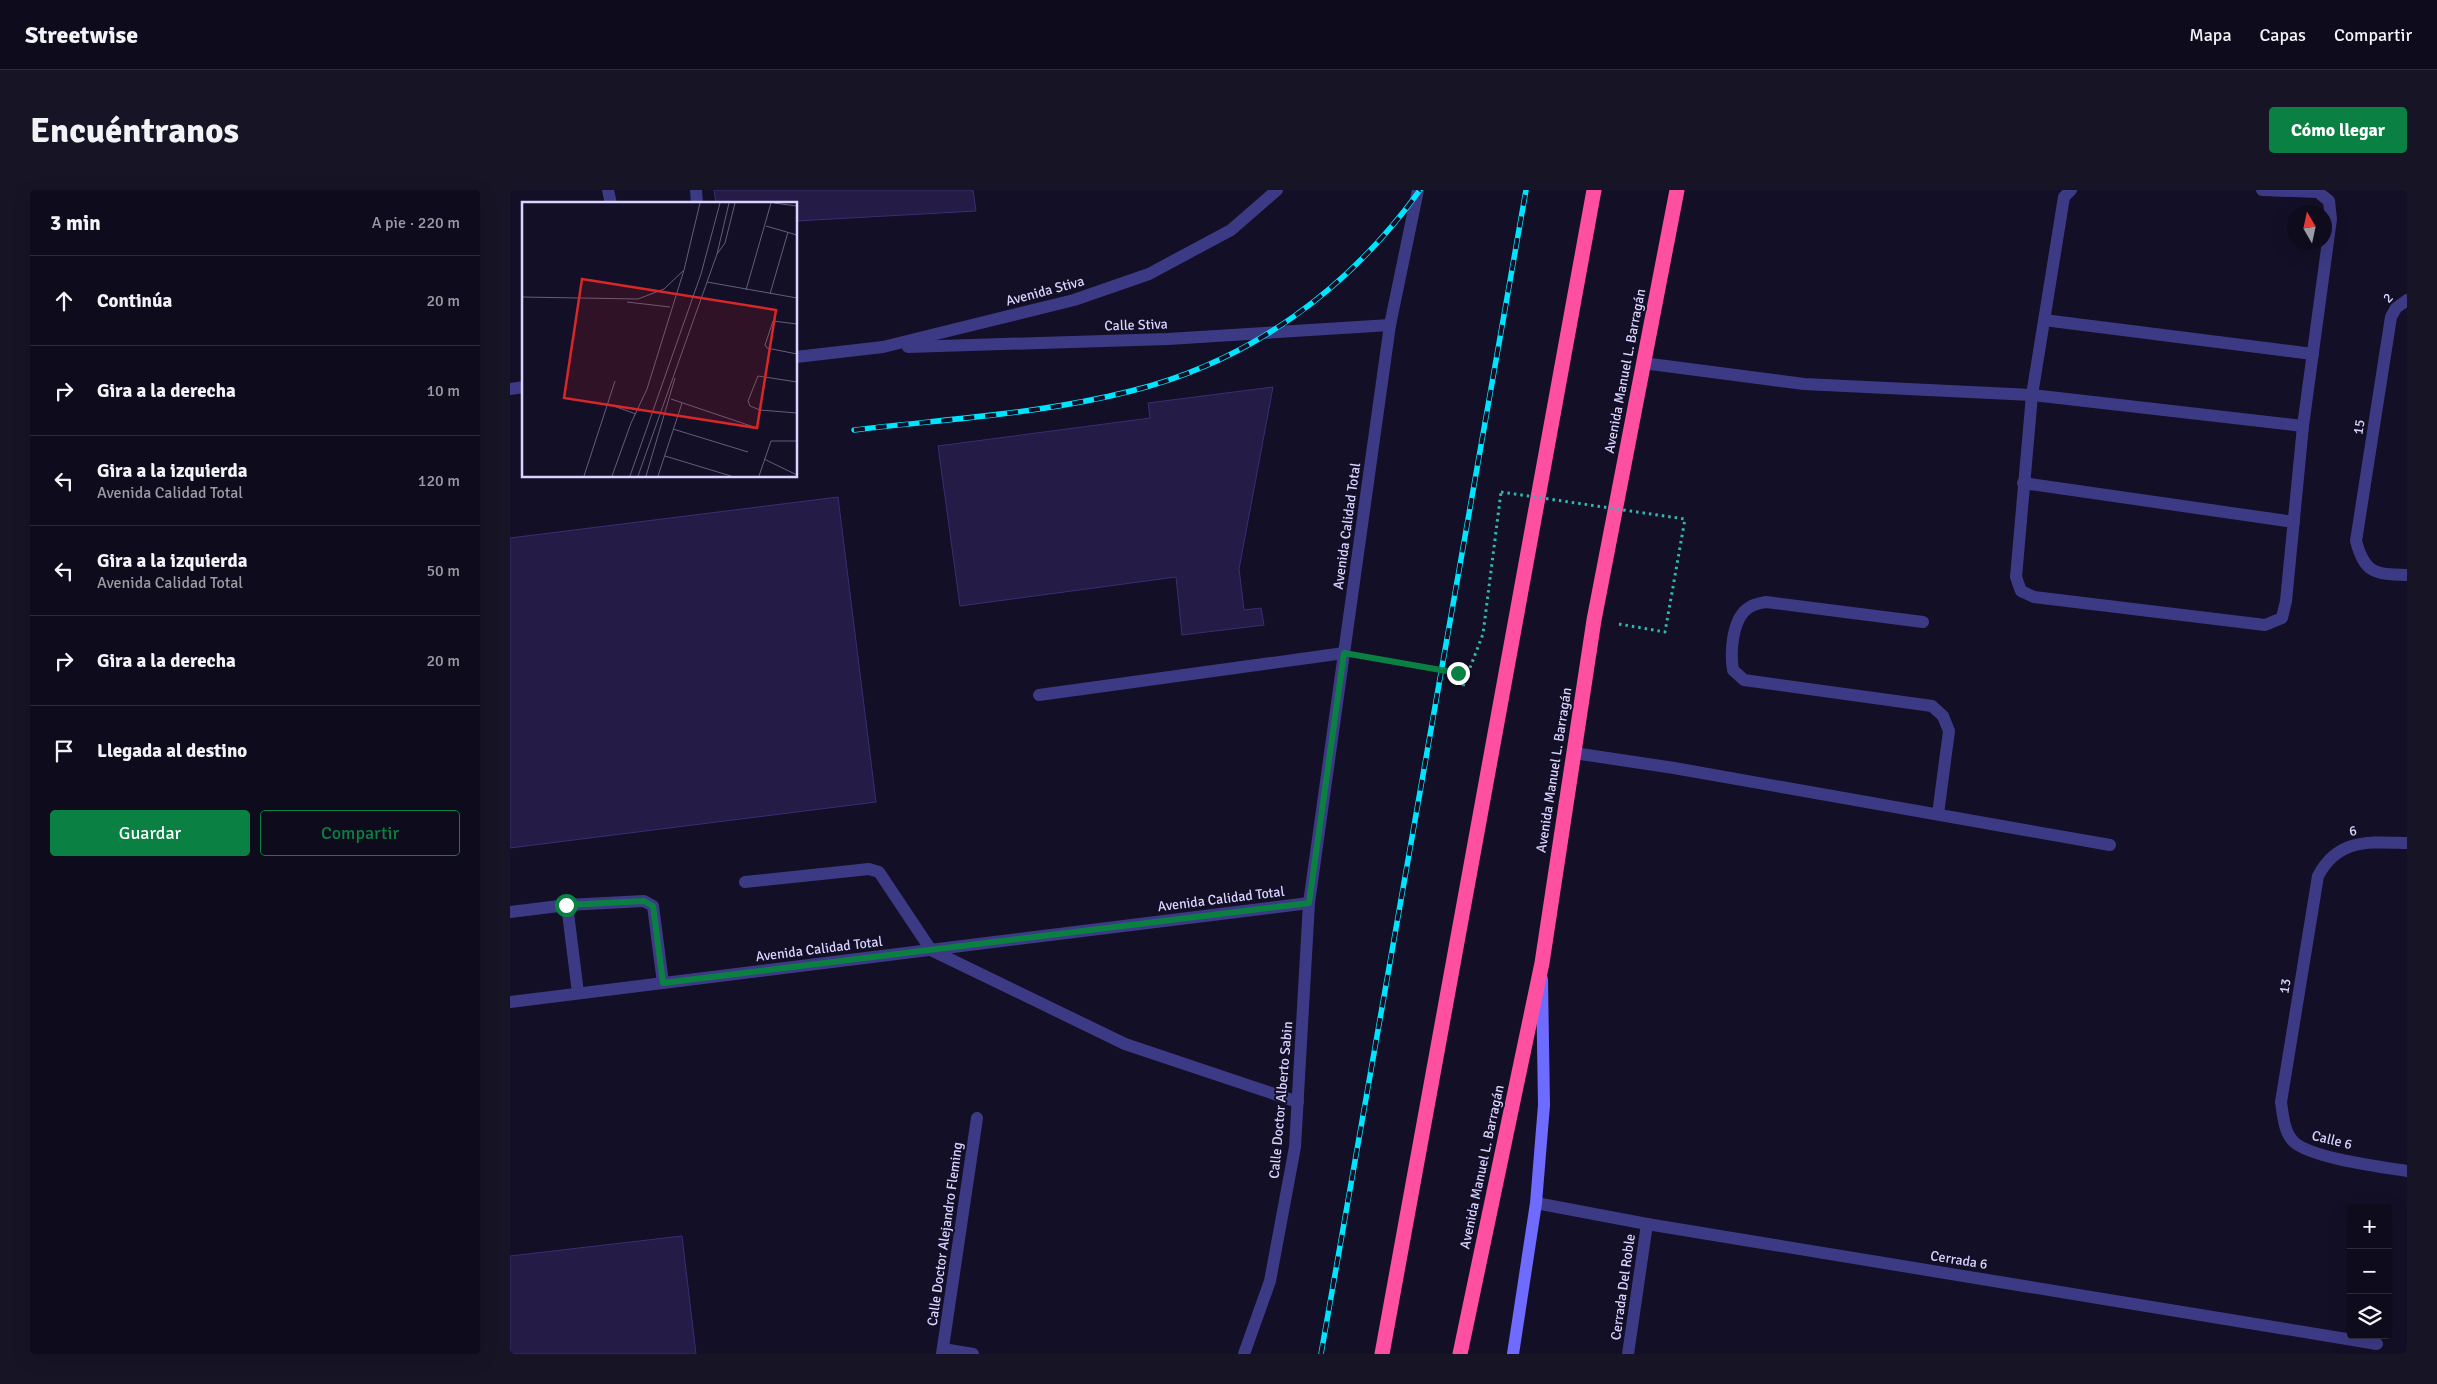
<!DOCTYPE html>
<html lang="es">
<meta charset="utf-8">
<style>
:root{--surface:#0e0b1c;--page:#171425;--text:#f1f3f6;--muted:#9b9ba3;--line:#2e2b3b;--accent:#0b8043}
body{margin:0;font-family:Signika,sans-serif;background:var(--page);color:var(--text)}
.controls{position:absolute;right:15px;bottom:15px;display:grid;overflow:hidden;border-radius:5px;box-shadow:0 5px 20px #0002}
.controls button{width:45px;height:45px;display:grid;place-items:center;padding:0;border:0;border-bottom:1px solid var(--line);background:var(--surface);color:var(--text);font:25px sans-serif}
.compass{position:absolute;left:1777px;top:15px;width:45px;height:45px;border-radius:50%;background:var(--surface);box-shadow:0 5px 20px #0002;rotate:351deg}
.stop{position:absolute;width:15px;height:15px;margin:-11px;border:4px solid #0b8043;border-radius:50%;background:#fff}
.stop.end{background:#0b8043;border-color:#fff;box-shadow:0 1px 5px #0008}
.list{margin:0;padding:0;list-style:none}
h2{display:flex;justify-content:space-between;align-items:center;height:65px;margin:0;padding:0 20px;font-size:21px}
h2 small{font-size:16px;font-weight:400;color:var(--muted)}
.list li{display:grid;grid-template-columns:32px 1fr auto;gap:15px;align-items:center;box-sizing:border-box;height:90px;padding:0 20px;border-top:1px solid var(--line)}
.list b{display:block;font-size:19px;white-space:nowrap}
.list p{margin:0;font-size:16px;white-space:nowrap;color:var(--muted)}
.list em{font-size:16px;font-style:normal;color:var(--muted)}
.actions{display:flex;gap:10px;padding:15px 20px}
.actions a{flex:1;padding:11px 0;border:1px solid var(--accent);border-radius:5px;text-align:center;font-size:18px;color:var(--accent)}
.actions .main{background:var(--accent);color:#fff}
.icon{flex:none;width:28px;height:28px;fill:none;stroke:currentColor;stroke-width:2;stroke-linecap:round;stroke-linejoin:round}
.map{position:relative;flex:none;width:1897px;height:1164px;overflow:hidden;border-radius:5px}
header{display:flex;align-items:center;gap:30px;box-sizing:border-box;height:70px;padding:0 25px;background:var(--surface);border-bottom:1px solid var(--line)}
header strong{font-size:24px}
nav{display:flex;gap:28px;margin-inline-start:auto;font-size:18px}
.intro{display:flex;align-items:center;justify-content:space-between;box-sizing:border-box;height:120px;padding:0 30px}
h1{margin:0;font-size:35px}
.button{padding:12px 22px;border-radius:5px;background:var(--accent);color:#fff;font-size:18px;font-weight:700}
main{display:flex;gap:30px;padding:0 30px}
aside{flex:1;background:var(--surface);border-radius:5px;box-shadow:0 5px 20px #0002}
.map>svg:first-child{display:block}
.building{fill:#241b47;stroke:#3b2d73}
.lines{fill:none;stroke-linecap:round;stroke-linejoin:round}
.path{stroke:#2fb8b0;stroke-width:3;stroke-dasharray:2.5 4;stroke-linecap:butt}
.lane{stroke:#3d3a85;stroke-width:12}
.street{stroke:#3d3a85;stroke-width:12}
.secondary{stroke:#6f6bff;stroke-width:12}
.highway{stroke:#ff4fa3;stroke-width:15}
.rail-casing{stroke:#00e5ff;stroke-width:5.5}
.rail{stroke:#130f26;stroke-width:4;stroke-dasharray:11;stroke-linecap:butt}
.path-bridge{stroke:#2fb8b0;stroke-width:3;stroke-dasharray:2.5 4;stroke-linecap:butt}
.route{stroke:#0b8043;stroke-width:6}
.labels{text-anchor:middle;dominant-baseline:central;stroke-width:4;stroke-linejoin:round;paint-order:stroke}
.street-label{font-size:14px;fill:#d9d4ff;stroke:#130f26}
.inset-road{fill:none;stroke:#625e7d;stroke-width:1}
.view{fill:#d62828;fill-opacity:0.15;stroke:#d62828;stroke-width:2.5}
.inset-edge{fill:none;stroke:#d9d4ff;stroke-width:2.5}
</style>
<header>
<strong>Streetwise</strong>
<nav><a>Mapa</a><a>Capas</a><a>Compartir</a></nav>
</header>
<div class="intro"><h1>Encuéntranos</h1><a class="button">Cómo llegar</a></div>
<main>
<aside>
<h2>3 min<small>A pie · 220 m</small></h2>
<ul class="list">
<li><svg class="icon" aria-label="ahead" viewBox="0 0 24 24"><path d="M12 20V5M6 11l6-6 6 6"/></svg><div><b>Continúa</b></div><em>20 m</em></li>
<li><svg class="icon" aria-label="right" viewBox="0 0 24 24"><path d="M7 20v-9h11M14 6l5 5-5 5"/></svg><div><b>Gira a la derecha</b></div><em>10 m</em></li>
<li><svg class="icon" aria-label="left" viewBox="0 0 24 24"><path d="M17 20v-9H6M10 6l-5 5 5 5"/></svg><div><b>Gira a la izquierda</b><p>Avenida Calidad Total</p></div><em>120 m</em></li>
<li><svg class="icon" aria-label="left" viewBox="0 0 24 24"><path d="M17 20v-9H6M10 6l-5 5 5 5"/></svg><div><b>Gira a la izquierda</b><p>Avenida Calidad Total</p></div><em>50 m</em></li>
<li><svg class="icon" aria-label="right" viewBox="0 0 24 24"><path d="M7 20v-9h11M14 6l5 5-5 5"/></svg><div><b>Gira a la derecha</b></div><em>20 m</em></li>
<li><svg class="icon" aria-label="arrive" viewBox="0 0 24 24"><path d="M6 21V4h12l-3 4 3 4H6"/></svg><div><b>Llegada al destino</b></div></li>
</ul>
<div class="actions"><a class="main">Guardar</a><a>Compartir</a></div>
</aside>
<div class="map">
<svg width="1897" height="1164" viewBox="0 0 1897 1164">
<rect width="100%" height="100%" fill="#130f26"/>
<!-- building -->
<g class="building">
<polygon points="204,0 463,0 466,21 286,31 286,14 206,14"/>
<polygon points="763,197 729,379 734,420 751,418 754,435 672,445 666,387 450,416 428,256 640,228 638,213"/>
<polygon points="328,307 366,612 0,658 0,348"/>
<polygon points="172,1046 186,1164 0,1164 0,1066"/>
</g>
<g class="lines">
<!-- path -->
<g class="path">
<polyline points="1109,434 1155,442 1175,329"/>
<polyline points="859,467 948,483 953,496"/>
<polyline points="953,496 973,444 991,302"/>
</g>
<!-- lane -->
<g class="lane">
<polyline points="98,0 101,14"/>
<polyline points="186,0 187,14"/>
<polyline points="1561,0 1554,7 1522,205 1506,387 1511,401 1524,407 1755,435 1772,428 1776,411 1793,236 1821,29 1819,11 1808,2 1752,0"/>
<polyline points="1534,130 1803,164"/>
<polyline points="1133,173 1294,194 1522,205 1793,236"/>
<polyline points="1513,293 1784,332"/>
<path d="M1413 432 1256 412C1251 413 1244 414 1240 417 1222 427 1220 462 1223 480L1234 490 1422 516 1433 526 1439 541 1428 624"/>
<polyline points="529,505 834,463"/>
<polyline points="1064,563 1164,578 1600,655"/>
<polyline points="235,692 359,679 369,682 421,760 615,854 788,912"/>
<polyline points="57,715 68,803"/>
<polyline points="0,722 57,715 134,711 143,716 153,793"/>
<polyline points="0,812 799,713"/>
</g>
<!-- street -->
<g class="street">
<path d="M1897 110 1886 118 1881 127 1846 351C1855 384 1865 384 1897 385"/>
<polyline points="398,157 658,149 880,135"/>
<polyline points="286,167 373,157 564,110 639,84 721,40 767,0"/>
<polyline points="0,199 14,197"/>
<path d="M1897 653C1859 652 1828 648 1808 686L1771 912C1773 925 1774 943 1784 952 1801 968 1872 977 1897 981"/>
<polyline points="1026,1013 1137,1034 1867,1154"/>
<polyline points="433,1159 463,1164"/>
<polyline points="432,1164 467,928"/>
<polyline points="734,1164 760,1091 785,957 799,713 880,135 908,0"/>
<polyline points="1118,1164 1137,1034"/>
</g>
<!-- secondary -->
<polyline class="secondary" points="1003,1164 1026,1013 1034,915 1032,789"/>
<!-- highway -->
<g class="highway">
<polyline points="872,1164 1084,0"/>
<polyline points="950,1164 1032,773 1084,430 1167,0"/>
</g>
<defs>
<g id="rail">
<path d="M344 240C436 229 531 224 621 201 741 171 839 99 910 0"/>
<polyline points="811,1164 1016,0"/>
</g>
</defs>
<!-- rail casing -->
<use href="#rail" class="rail-casing"/>
<!-- rail -->
<use href="#rail" class="rail"/>
<!-- path-bridge -->
<polyline class="path-bridge" points="991,302 1175,329"/>
</g>
<g class="lines">
<!-- route -->
<polyline class="route" points="56,715 134,711 143,716 153,793 799,713 834,463 948,483"/>
</g>
<g class="labels">
<!-- street labels -->
<g class="street-label">
<text transform="translate(535 101) rotate(-15)">Avenida Stiva</text>
<text transform="translate(1878 108) rotate(-47)">2</text>
<text transform="translate(626 135) rotate(-2)">Calle Stiva</text>
<text transform="translate(1115 181) rotate(-79)">Avenida Manuel L. Barragán</text>
<text transform="translate(1849 237) rotate(-81)">15</text>
<text transform="translate(837 336) rotate(-82)">Avenida Calidad Total</text>
<text transform="translate(1044 580) rotate(-81)">Avenida Manuel L. Barragán</text>
<text transform="translate(1843 641) rotate(-10)">6</text>
<text transform="translate(711 709) rotate(-7)">Avenida Calidad Total</text>
<text transform="translate(309 759) rotate(-7)">Avenida Calidad Total</text>
<text transform="translate(1775 796) rotate(-81)">13</text>
<text transform="translate(771 910) rotate(-85)">Calle Doctor Alberto Sabin</text>
<text transform="translate(1822 950) rotate(14)">Calle 6</text>
<text transform="translate(972 977) rotate(-78)">Avenida Manuel L. Barragán</text>
<text transform="translate(435 1044) rotate(-82)">Calle Doctor Alejandro Fleming</text>
<text transform="translate(1449 1070) rotate(9)">Cerrada 6</text>
<text transform="translate(1113 1097) rotate(-82)">Cerrada Del Roble</text>
</g>
</g>
<!-- overview -->
<g transform="translate(12 12)">
<rect width="275" height="275" fill="#130f26"/>
<path class="inset-road" d="M252 1 275 4M244 24 275 33M195 52 203 41 213 1M185 80 275 96M224 88 249 1M248 92 266 30M0 95 116 97 142 87 161 69M105 100 148 105M275 122 251 119 243 143 245 146 275 152M275 180 236 174 226 199 228 204 238 208 275 211M149 197 232 225M86 202 114 212M151 227 226 250M143 254 209 274M242 257 275 273M62 274 93 179M90 274 109 221 125 187 162 68 178 1M108 274 179 72 198 1M116 274 195 52 207 1M124 274 153 176M136 274 160 201M237 274 249 239H275"/>
<path class="view" d="M60 77 254 108 235 226 42 196Z"/>
<rect width="275" height="275" class="inset-edge"/>
</g>
</svg>
<div class="controls">
<button>+</button>
<button>−</button>
<button><svg class="icon" aria-label="layers" viewBox="0 0 24 24"><path d="M12 4l9 5-9 5-9-5zM3 14l9 5 9-5"/></svg></button>
</div>
<svg class="compass" viewBox="-18 -18 36 36"><path d="M0-13l5 13h-10z" fill="#e53935"/><path d="M0 13l5-13h-10z" fill="#9b9ba3"/></svg>
<div class="stop" style="left:56px;top:715px"></div>
<div class="stop end" style="left:948px;top:483px"></div>
</div>
</main>
